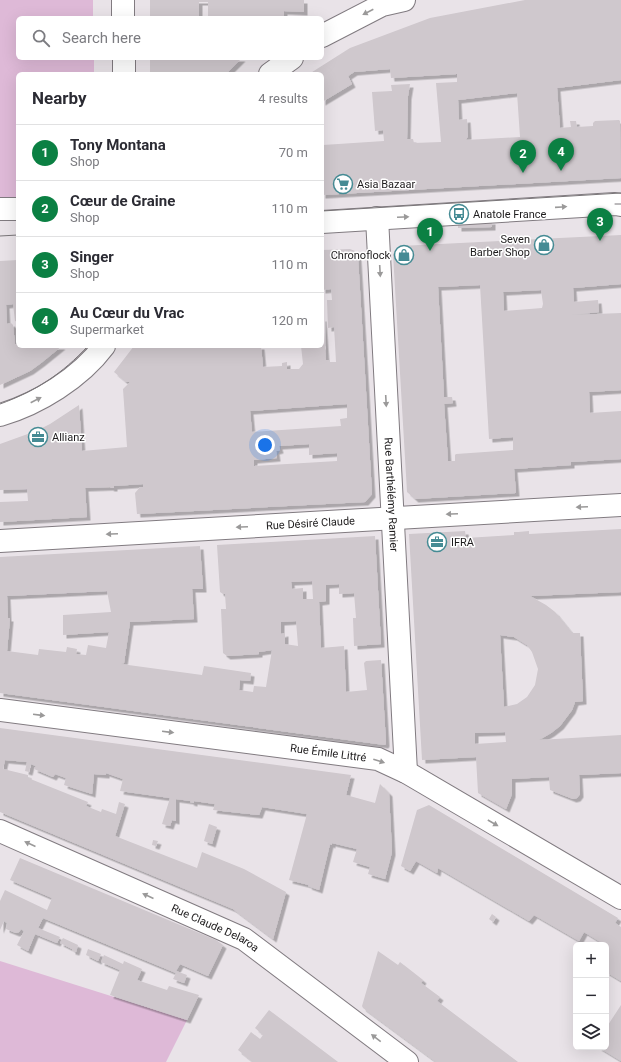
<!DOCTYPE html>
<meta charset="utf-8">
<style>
:root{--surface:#fff;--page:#f7f7f7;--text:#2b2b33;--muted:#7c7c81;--line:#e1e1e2;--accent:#0b8043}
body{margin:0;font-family:Roboto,sans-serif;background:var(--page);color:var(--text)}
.controls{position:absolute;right:12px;bottom:12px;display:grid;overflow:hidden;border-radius:6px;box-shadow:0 4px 16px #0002}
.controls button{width:36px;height:36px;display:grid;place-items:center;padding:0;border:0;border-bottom:1px solid var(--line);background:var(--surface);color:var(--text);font:20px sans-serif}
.you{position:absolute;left:265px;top:445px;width:14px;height:14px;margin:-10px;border:3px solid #fff;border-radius:50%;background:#1a73e8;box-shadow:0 0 0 6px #1a73e833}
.badge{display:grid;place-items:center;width:26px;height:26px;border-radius:50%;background:var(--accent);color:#fff;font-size:13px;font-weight:700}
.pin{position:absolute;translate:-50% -33px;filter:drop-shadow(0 1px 2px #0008)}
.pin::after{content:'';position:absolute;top:21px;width:14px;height:12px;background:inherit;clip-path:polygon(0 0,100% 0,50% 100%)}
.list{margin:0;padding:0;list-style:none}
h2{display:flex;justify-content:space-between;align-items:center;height:52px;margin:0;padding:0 16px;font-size:17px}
h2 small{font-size:13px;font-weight:400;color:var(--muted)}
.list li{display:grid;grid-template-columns:26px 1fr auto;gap:12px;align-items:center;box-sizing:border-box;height:56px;padding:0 16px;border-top:1px solid var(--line)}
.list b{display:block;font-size:15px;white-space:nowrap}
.list p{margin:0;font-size:13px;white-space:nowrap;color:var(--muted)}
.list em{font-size:13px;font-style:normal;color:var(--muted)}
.icon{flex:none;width:22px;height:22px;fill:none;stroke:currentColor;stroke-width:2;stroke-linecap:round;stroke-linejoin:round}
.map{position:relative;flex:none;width:621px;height:1062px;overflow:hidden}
.search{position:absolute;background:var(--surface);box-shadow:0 4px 16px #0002;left:16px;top:16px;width:308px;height:44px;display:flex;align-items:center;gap:10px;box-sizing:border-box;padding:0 14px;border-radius:6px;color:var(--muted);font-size:15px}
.panel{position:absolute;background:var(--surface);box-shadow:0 4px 16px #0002;left:16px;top:72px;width:308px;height:276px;border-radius:6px}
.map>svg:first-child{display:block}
.green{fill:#deb9d7}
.building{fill:#cfc8cd;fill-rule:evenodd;filter:url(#shadow)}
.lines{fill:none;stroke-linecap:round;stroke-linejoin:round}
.minor-casing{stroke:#817b80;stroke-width:24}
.minor{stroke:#fff;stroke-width:22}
.tram{stroke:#797578;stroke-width:1}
.oneway{fill:#9a9999}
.labels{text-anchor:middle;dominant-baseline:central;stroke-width:3;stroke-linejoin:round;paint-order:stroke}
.poi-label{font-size:11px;fill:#1e1c1d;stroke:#fff;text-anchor:start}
.street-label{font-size:11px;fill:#1e1c1d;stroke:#fff}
</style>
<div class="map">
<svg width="621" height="1062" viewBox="0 0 621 1062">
<defs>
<filter id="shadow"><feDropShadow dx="3.5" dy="3.5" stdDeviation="0" flood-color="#0004"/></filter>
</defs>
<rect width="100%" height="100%" fill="#e9e3e8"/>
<!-- green -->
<g class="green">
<polygon points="0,0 93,0 93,18 18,18 18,58 94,58 94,74 18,74 18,197 0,198"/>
<polygon points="0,961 187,1020 166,1062 0,1062"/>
</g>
<!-- building -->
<g class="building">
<polygon points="150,0 304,0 304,12 284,11 284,18 227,18 227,16 208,16 208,2 199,2 199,18 150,18"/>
<path d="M525 0H621V80L557 88 560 128 571 127 570 121H576L577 127 593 126V123L595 121 619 120 620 121 621 178 322 195 323 145 384 141 383 130 375 131 372 92 392 91 391 85 410 84 408 96 407 139H413L414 143 441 142 436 83 457 82V74L391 78 390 69 354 72 348 76 352 84 322 102V74H309L350 48 430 18ZM517 93 520 137 466 140 468 136 467 119 459 120 458 100Z"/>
<polygon points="150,58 242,58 226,74 150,74"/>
<polygon points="492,221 492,227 458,228 458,223"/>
<path d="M621 235V284L573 288 574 302 598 300 599 312 572 315 621 313V390L589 392 590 413 621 411V459L571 462V465L514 469 516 493 415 499 407 492 393 254 395 251 400 246ZM480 285 489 439 513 437V450L456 454 455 455V461H448L444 404 453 403 452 397H444L438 287ZM541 290 543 304 542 308 504 311 503 292Z"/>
<path d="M350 249 355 251 358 257 365 374 372 494 365 502 137 514 135 493 140 487H143V484L114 486V488H110L111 487 85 488 87 517 0 522V502L28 501 27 489 0 490V444L36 431 50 424 79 405 82 451 127 447 123 389 130 382H126L114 372 134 346H261L263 367 282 366V363L287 362V369H299L303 364 301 346H322V318H323L326 360H329V362H336L334 327 328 328 327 300H332L331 289 322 290V250ZM347 404V418L340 419 341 426 252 432 250 411ZM309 444V455L337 453V461L254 466V460L277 458 276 451 280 450 279 446Z"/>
<polygon points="18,260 18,322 15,321 13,304 6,305 7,324 11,323 13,325 15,344 18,344 18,346 62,346 41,363 30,371 0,385 0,261"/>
<path d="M621 529V592L530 596 546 605 555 612 572 633H580L583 701 575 702 572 710 560 726 551 733 539 740 621 735V773L579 775 580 794 577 798 573 799 550 790 549 777 512 779V794L506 809 478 793 476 757 422 760 409 534 465 531 466 538 514 535V532H518L529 531V534ZM500 635 514 637 527 645 532 652 538 669 535 685 527 697 517 704 504 707ZM505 732 506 742 475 744V733Z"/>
<path d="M375 536 381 644 354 646 353 618H356L354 593 339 594V584L326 585V601L319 602 321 648 344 646 346 692 367 690 364 663 366 661 381 660 386 743 385 745 0 693V557L200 546 203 589H192L194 619 130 622 124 663 121 664 202 675 204 666 251 673 250 681 240 680 239 690 253 692 254 686 266 687 272 650 259 652V654L227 656 223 653 221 609H226L225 594H223L220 592 217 545ZM312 581 313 599H303V588L292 589 291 582ZM107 591 111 612 63 615V635L109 632 106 648 88 645 86 655 76 654 77 649 67 647 66 652 39 649 38 655 7 651 10 618H8L7 596ZM296 621 298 646 285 644V633L281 634V622Z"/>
<polygon points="0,728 351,775 346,795 375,803 380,784 389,793 392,852 385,879 368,874 370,867 353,862 357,849 332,843 332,845 330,844 319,890 308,886 309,885 289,880 307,814 262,807 259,815 213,810 215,804 194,801 194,803 190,802 191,801 176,799 176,821 172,820 170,826 162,824 170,798 120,791 123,779 106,773 106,775 94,774 92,794 64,785 66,778 55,774 53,777 34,769 36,766 31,764 29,772 25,771 27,762 5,760 3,769 28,775 28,778 88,802 86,806 101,812 102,809 116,814 119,802 125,804 115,836 197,868 202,852 244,869 286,892 273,939 233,909 0,812"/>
<polygon points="429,805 618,918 615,923 621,927 621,981 606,972 606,945 601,945 602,943 584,932 579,941 534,915 529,921 438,868 437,873 416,861 410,871 401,866 417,810"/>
<polygon points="209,824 217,827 212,844 204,841"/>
<polygon points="153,840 158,841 156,846 152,845"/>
<polygon points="20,858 216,940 223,945 208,976 180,964 176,971 187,975 184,983 173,979 176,973 43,918 38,928 60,937 57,943 35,934 28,951 17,945 24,931 21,929 19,932 16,933 6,929 7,923 4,921 0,930 0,901 5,890 47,910 52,898 10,880"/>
<polygon points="492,914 496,917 493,922 489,919"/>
<polygon points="63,938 78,945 76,952 72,951 72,949 60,943"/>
<polygon points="88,949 101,954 98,961 86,955"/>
<polygon points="378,951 398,965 400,962 423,980 421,983 440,997 437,1001 518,1062 436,1062 363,1008 362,1006"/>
<polygon points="104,955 123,964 124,961 142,969 137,980 167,990 169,986 199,995 187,1020 110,995 120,970 101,962"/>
<polygon points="621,1005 621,1061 598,1047 606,1047 606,1023 608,1025"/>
<polygon points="269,1010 338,1062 253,1062 238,1050 251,1032 260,1039 263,1035 255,1028"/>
</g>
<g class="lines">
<defs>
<g id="minor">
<polyline points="123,0 123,18"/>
<polyline points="322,36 382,5 404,0"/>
<polyline points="124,58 124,74"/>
<polyline points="270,74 292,58"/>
<polyline points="0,209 18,209"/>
<path id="s1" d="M377 218 406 772"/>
<polyline points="322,222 615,204 621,205"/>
<path d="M0 415C38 404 80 378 104 346"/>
<path id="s2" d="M0 541 621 505"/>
<path id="s3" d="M0 710 378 759 406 772 621 898"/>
<path id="s4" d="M0 831 244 939 407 1062"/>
</g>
</defs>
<!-- minor casing -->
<use href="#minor" class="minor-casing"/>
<!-- minor -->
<use href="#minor" class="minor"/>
<!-- tram -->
<g class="tram">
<polyline points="615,204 621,204"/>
<polyline points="322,211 621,193"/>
<polyline points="0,236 18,235"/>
<path d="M0 404C36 391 62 374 88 346"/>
</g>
</g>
<!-- one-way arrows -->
<defs><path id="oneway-solid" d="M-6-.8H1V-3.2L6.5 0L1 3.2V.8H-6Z"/></defs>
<g class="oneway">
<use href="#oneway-solid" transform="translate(368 12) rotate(153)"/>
<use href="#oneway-solid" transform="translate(561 207) rotate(-4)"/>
<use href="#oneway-solid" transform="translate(403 217) rotate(-3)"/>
<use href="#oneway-solid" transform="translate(380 271) rotate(87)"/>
<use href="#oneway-solid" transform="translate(36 400) rotate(-27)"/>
<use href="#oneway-solid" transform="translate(386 401) rotate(87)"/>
<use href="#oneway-solid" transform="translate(582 507) rotate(177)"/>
<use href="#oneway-solid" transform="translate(452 514) rotate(177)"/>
<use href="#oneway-solid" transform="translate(242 527) rotate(177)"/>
<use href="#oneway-solid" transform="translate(112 534) rotate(177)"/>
<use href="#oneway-solid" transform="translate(39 715) rotate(7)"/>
<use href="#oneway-solid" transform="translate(168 732) rotate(7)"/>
<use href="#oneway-solid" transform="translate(379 761) rotate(18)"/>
<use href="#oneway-solid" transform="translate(493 823) rotate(30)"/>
<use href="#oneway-solid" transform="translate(30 844) rotate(-156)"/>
<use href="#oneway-solid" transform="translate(148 896) rotate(-156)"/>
<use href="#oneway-solid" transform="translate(376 1038) rotate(-142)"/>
</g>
<!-- icons -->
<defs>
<symbol id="supermarket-ring" viewBox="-11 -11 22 22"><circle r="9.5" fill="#fff" stroke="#458b94" stroke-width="1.5"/><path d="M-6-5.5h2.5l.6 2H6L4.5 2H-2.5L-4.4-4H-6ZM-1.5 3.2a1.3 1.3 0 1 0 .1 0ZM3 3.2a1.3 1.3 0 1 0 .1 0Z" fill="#458b94"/></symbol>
<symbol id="bus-ring" viewBox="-11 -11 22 22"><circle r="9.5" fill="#fff" stroke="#458b94" stroke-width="1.5"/><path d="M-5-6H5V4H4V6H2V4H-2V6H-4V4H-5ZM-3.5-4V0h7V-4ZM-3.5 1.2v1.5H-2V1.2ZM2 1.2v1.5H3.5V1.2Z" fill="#458b94"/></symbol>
<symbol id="shop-ring" viewBox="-11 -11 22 22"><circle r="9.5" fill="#fff" stroke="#458b94" stroke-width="1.5"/><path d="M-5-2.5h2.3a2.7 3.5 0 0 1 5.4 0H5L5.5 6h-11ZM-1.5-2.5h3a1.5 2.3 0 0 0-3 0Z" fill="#458b94"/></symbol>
<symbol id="office-ring" viewBox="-11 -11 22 22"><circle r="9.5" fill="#fff" stroke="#458b94" stroke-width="1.5"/><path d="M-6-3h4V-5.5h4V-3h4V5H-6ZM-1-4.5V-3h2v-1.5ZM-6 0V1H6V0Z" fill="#458b94"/></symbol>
</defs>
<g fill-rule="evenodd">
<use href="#supermarket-ring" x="332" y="173" width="22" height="22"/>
<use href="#bus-ring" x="448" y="203" width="22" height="22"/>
<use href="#shop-ring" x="533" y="234" width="22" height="22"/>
<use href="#shop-ring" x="393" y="244" width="22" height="22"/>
<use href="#office-ring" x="27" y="426" width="22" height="22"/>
<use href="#office-ring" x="426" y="531" width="22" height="22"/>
</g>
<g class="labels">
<!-- poi labels -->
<g class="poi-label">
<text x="357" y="184">Asia Bazaar</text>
<text x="473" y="214">Anatole France</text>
<text x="530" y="239" text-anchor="end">Seven<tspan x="530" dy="13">Barber Shop</tspan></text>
<text x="390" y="255" text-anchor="end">Chronoflock</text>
<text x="52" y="437">Allianz</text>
<text x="451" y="542">IFRA</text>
</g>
<!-- street labels -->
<g class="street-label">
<text stroke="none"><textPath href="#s1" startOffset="277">Rue Barthélémy Ramier</textPath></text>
<text stroke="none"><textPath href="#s2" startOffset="311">Rue Désiré Claude</textPath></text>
<text stroke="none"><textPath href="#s3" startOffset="331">Rue Émile Littré</textPath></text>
<text stroke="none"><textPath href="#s4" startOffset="236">Rue Claude Delaroa</textPath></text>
</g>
</g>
</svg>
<div class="controls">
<button>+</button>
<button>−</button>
<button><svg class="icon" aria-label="layers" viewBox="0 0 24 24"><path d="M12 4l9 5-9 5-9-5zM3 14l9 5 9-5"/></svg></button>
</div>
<div class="you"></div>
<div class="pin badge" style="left:430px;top:251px">1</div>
<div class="pin badge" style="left:523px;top:173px">2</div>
<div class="pin badge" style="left:600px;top:241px">3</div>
<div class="pin badge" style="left:561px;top:171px">4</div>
<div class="search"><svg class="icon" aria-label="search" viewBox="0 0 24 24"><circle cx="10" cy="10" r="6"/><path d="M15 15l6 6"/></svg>Search here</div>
<section class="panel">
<h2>Nearby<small>4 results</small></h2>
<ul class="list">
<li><span class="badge">1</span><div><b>Tony Montana</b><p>Shop</p></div><em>70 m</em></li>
<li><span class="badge">2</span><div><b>Cœur de Graine</b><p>Shop</p></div><em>110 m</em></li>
<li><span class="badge">3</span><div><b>Singer</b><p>Shop</p></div><em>110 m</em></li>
<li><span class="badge">4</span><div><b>Au Cœur du Vrac</b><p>Supermarket</p></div><em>120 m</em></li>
</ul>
</section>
</div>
